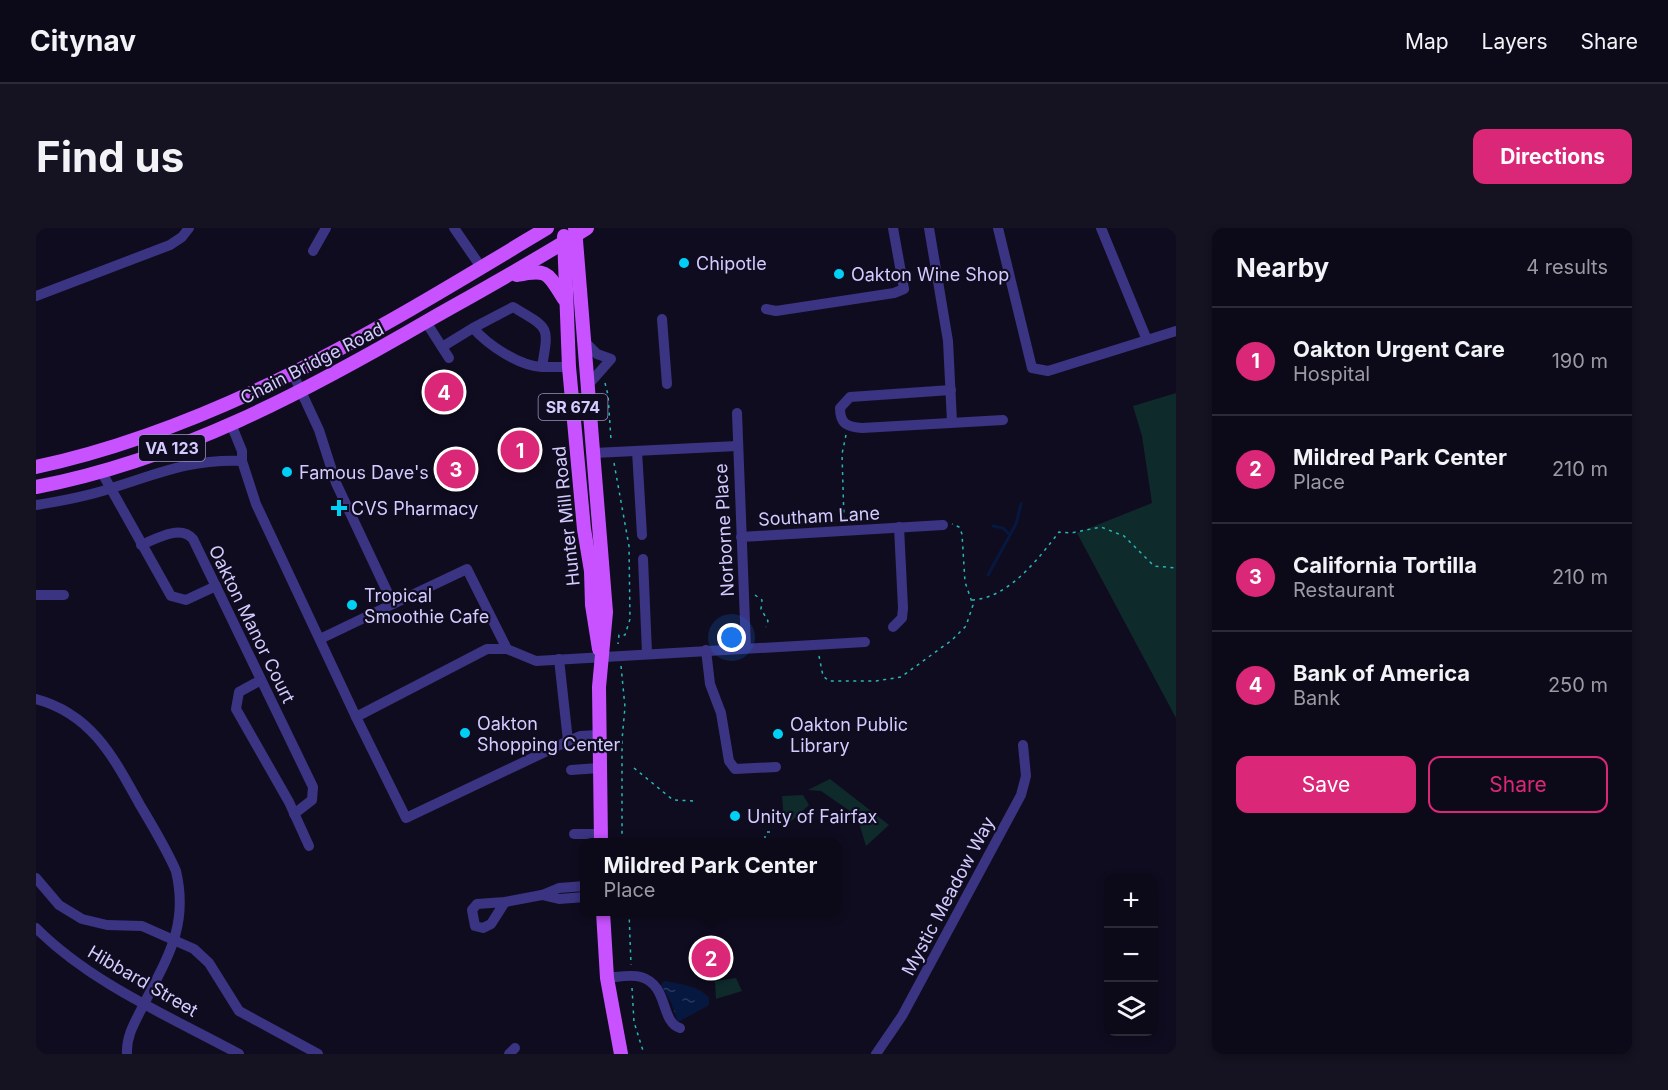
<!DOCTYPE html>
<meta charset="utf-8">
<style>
:root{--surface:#0c0918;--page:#151221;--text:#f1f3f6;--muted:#9a9aa2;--line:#2c2a37;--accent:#db2777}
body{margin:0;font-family:Inter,sans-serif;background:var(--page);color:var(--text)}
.controls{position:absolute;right:18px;bottom:18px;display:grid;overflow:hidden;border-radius:12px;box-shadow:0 3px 9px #0003}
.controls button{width:54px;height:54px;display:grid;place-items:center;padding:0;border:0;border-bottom:2px solid var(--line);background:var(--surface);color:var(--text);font:30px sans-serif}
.you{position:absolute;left:696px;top:410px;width:21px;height:21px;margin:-15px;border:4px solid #fff;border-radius:50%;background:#1a73e8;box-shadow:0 0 0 9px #1a73e833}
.badge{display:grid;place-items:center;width:39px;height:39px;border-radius:50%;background:var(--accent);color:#fff;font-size:20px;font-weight:700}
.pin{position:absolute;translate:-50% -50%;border:3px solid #fff;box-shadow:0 2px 6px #0006}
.popup{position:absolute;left:544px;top:610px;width:261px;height:78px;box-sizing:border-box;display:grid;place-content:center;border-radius:12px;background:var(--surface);filter:drop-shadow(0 2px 4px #0005);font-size:20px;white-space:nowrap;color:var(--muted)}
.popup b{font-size:22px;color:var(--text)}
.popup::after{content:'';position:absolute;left:50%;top:100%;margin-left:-12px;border:12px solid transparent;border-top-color:var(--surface)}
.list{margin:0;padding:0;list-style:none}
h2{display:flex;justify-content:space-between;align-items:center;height:78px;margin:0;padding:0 24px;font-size:26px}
h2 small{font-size:20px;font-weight:400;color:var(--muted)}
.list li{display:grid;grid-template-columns:39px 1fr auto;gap:18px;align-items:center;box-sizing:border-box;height:108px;padding:0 24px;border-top:2px solid var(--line)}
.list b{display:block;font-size:22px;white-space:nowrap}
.list p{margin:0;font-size:20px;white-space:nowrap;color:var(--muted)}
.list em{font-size:20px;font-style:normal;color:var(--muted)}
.actions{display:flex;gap:12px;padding:18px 24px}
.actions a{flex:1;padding:14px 0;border:2px solid var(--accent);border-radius:12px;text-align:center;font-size:21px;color:var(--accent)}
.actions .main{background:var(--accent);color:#fff}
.icon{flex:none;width:33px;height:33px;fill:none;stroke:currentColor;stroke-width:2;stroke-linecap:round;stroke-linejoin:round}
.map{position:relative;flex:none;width:1140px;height:826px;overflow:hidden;border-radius:12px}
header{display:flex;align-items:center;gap:36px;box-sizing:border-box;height:84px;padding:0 30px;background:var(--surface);border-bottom:2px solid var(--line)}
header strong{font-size:28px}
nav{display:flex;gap:33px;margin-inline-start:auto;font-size:21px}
.intro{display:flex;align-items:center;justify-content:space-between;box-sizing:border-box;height:144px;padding:0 36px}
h1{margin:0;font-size:42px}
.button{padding:15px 27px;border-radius:12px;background:var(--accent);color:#fff;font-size:21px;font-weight:700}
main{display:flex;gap:36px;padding:0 36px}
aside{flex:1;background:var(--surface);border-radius:12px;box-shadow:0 3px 9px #0003}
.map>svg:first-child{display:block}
.green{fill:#0e2a2b}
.water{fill:url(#water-ripples)}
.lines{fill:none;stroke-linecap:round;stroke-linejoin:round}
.stream{stroke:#06183f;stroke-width:3}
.path{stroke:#27b7b6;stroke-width:1.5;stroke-dasharray:3 4.5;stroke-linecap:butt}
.minor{stroke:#3b3482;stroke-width:10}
.major{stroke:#c852ff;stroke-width:14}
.poi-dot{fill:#00d0f6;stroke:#100c20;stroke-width:2}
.labels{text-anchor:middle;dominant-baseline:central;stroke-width:4.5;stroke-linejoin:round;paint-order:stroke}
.shield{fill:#100c20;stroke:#9992bc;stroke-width:1.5}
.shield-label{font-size:16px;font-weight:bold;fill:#d4cbff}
.poi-label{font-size:18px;fill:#d4cbff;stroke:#100c20;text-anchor:start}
.street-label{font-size:18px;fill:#d4cbff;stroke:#100c20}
</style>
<header>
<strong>Citynav</strong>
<nav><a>Map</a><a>Layers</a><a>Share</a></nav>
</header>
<div class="intro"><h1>Find us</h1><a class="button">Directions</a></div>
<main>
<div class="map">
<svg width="1140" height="826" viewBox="0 0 1140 826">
<defs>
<pattern id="water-ripples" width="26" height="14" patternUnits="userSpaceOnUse" patternTransform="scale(1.5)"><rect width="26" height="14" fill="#06183f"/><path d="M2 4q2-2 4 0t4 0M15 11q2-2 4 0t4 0" fill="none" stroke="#29385c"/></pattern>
</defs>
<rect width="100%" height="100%" fill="#100c20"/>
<!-- green -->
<g class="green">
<polygon points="1140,165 1140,490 1041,305 1116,275 1106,208 1097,178"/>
<polygon points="794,551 853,597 830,618 821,588 785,563 772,562"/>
<polygon points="767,567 773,577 751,597 748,593 746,568"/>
<polygon points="700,750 706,763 680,771 679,753"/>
</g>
<!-- water -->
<path class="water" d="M628 753C643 756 662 757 673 770V777L642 794 635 774 625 757Z"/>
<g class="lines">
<!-- stream -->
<g class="stream">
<polyline points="957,298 967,300 974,307"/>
<polyline points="952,347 980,296 985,276"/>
</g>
<!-- path -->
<g class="path">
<polyline points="569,155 572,167 575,212"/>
<polyline points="578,235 593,318 594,391 589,407 583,407 582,416"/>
<polyline points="808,292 806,226 810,207"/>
<polyline points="719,367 726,372 725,381 732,393 730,399"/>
<path d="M936 372C973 370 1003 330 1023 304L1035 305 1065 299 1088 308 1118 338 1140 340"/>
<polyline points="783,428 787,448 793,453 840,453 865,449 916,412 930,398 937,377 929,354 926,306 923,299 916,296"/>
<polyline points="585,438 589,479 586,512 586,614"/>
<polyline points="598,540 637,572 659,573"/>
<polyline points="731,604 737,604"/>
<polyline points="729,608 729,611"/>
<polyline points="593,684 595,737"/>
<polyline points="596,760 598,794 608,826"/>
</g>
<!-- minor -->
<g class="minor">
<polyline points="418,0 445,39"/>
<polyline points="893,0 912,113 916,194"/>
<polyline points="962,0 996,140 1012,143 1140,103"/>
<polyline points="1065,0 1111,112"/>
<polyline points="277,23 290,0"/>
<polyline points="0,68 134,17 146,9 153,0"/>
<polyline points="730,81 740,83 858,65 868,61 857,0"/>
<polyline points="626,91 631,156"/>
<polyline points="390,94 413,130"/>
<polyline points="550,115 561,126 575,131 553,156"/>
<path d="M406 119 437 100C452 117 483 138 506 139 513 97 514 101 477 79L437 100"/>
<polyline points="506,139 533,139"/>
<polyline points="257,146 283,202 300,255 357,376 431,341 471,421 500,433 829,414"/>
<path d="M915 162 814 169 804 180C804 195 810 199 826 200L967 192"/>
<polyline points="701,185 710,420"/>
<polyline points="195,196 206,223 206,233 220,276 320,489 451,421 471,421"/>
<polyline points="601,223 606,307"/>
<polyline points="558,225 701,218"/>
<polyline points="65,243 135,368 150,372 180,358"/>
<path d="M0 277C26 273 52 268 76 260 124 245 155 231 206 233"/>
<polyline points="705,309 907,297"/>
<path d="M105 317C120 311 144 296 157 311L277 559 276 572 258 586"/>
<polyline points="607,331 611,425"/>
<polyline points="0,367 28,367"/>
<polyline points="857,399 866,390 867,380 863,299"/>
<polyline points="284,411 357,376"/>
<polyline points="670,422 674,456 685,485 693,533 699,541 740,539"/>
<polyline points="225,452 203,464 200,481 253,574 273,618"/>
<path d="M0 471C56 486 78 530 104 577 117 599 130 620 140 643 153 698 131 730 107 778 99 794 90 808 91 826"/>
<polyline points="320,489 370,590 532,513 523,431"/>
<polyline points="532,513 544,508 562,507"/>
<polyline points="535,542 563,540"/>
<polyline points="538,606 564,606"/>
<polyline points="0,650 23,677 46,691 71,697 106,698 158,721 173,735 203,783 282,826"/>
<polyline points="506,667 523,671 549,669"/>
<polyline points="469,674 455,696 447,700 439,698 436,682 441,676 469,674 506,667 523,660 549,658"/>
<path d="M0 700C56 756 135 789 203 826"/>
<path d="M571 750C582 749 595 746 605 749 633 757 624 794 644 800"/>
<polyline points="473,826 479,820"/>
<polyline points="840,826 866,788 985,567 990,548 987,517"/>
</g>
<!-- major -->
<g class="major">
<polyline points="539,0 570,384 563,459 565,614"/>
<polyline points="528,8 533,139 548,301 555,343 556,377 563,421"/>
<path d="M481 47C513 40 512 46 528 71"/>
<path d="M0 239C186 199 350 97 511 0"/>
<path d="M0 259C142 232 269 164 393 92 446 62 499 33 551 0"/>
<polyline points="567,684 571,750 585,826"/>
</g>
</g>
<!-- markers -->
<g class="poi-dot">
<circle cx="648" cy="35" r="6"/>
<circle cx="803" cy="46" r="6"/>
<circle cx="251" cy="244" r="6"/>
<path d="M300 271h6v6h6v6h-6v6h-6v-6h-6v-6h6z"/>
<circle cx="316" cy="377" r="6"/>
<circle cx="429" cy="505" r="6"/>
<circle cx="742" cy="506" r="6"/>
<circle cx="699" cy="588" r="6"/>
</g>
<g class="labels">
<!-- shield labels -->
<g class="shield">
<rect x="502.5" y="166" width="69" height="26" rx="4.5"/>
<rect x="103" y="207" width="66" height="26" rx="4.5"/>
</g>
<g class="shield-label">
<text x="537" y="179">SR 674</text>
<text x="136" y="220">VA 123</text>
</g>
<!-- poi labels -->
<g class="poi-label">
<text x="660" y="35">Chipotle</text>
<text x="815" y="46">Oakton Wine Shop</text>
<text x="263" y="244">Famous Dave's</text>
<text x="315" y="280">CVS Pharmacy</text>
<text x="328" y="367">Tropical<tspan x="328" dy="21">Smoothie Cafe</tspan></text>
<text x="441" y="495">Oakton<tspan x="441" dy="21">Shopping Center</tspan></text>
<text x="754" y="496">Oakton Public<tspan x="754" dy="21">Library</tspan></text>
<text x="711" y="588">Unity of Fairfax</text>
</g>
<!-- street labels -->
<g class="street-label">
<text transform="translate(276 135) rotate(-27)">Chain Bridge Road</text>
<text transform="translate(530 288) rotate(-96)">Hunter Mill Road</text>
<text transform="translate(783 288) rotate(-3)">Southam Lane</text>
<text transform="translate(688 302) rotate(-93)">Norborne Place</text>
<text transform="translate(216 396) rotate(64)">Oakton Manor Court</text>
<text transform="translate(912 668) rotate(-62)">Mystic Meadow Way</text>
<text transform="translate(107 753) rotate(30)">Hibbard Street</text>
</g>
</g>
</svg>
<div class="controls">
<button>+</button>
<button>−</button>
<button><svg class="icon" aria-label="layers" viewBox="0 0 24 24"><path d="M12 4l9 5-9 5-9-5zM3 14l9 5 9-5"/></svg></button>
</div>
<div class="you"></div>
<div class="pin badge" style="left:484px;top:222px">1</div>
<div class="pin badge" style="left:675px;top:730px">2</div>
<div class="popup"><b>Mildred Park Center</b>Place</div>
<div class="pin badge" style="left:420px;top:241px">3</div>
<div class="pin badge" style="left:408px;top:164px">4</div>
</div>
<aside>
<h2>Nearby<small>4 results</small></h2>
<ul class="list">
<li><span class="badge">1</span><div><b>Oakton Urgent Care</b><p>Hospital</p></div><em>190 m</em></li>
<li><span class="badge">2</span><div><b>Mildred Park Center</b><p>Place</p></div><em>210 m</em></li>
<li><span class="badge">3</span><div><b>California Tortilla</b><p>Restaurant</p></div><em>210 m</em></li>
<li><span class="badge">4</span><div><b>Bank of America</b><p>Bank</p></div><em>250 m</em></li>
</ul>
<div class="actions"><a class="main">Save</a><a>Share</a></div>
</aside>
</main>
